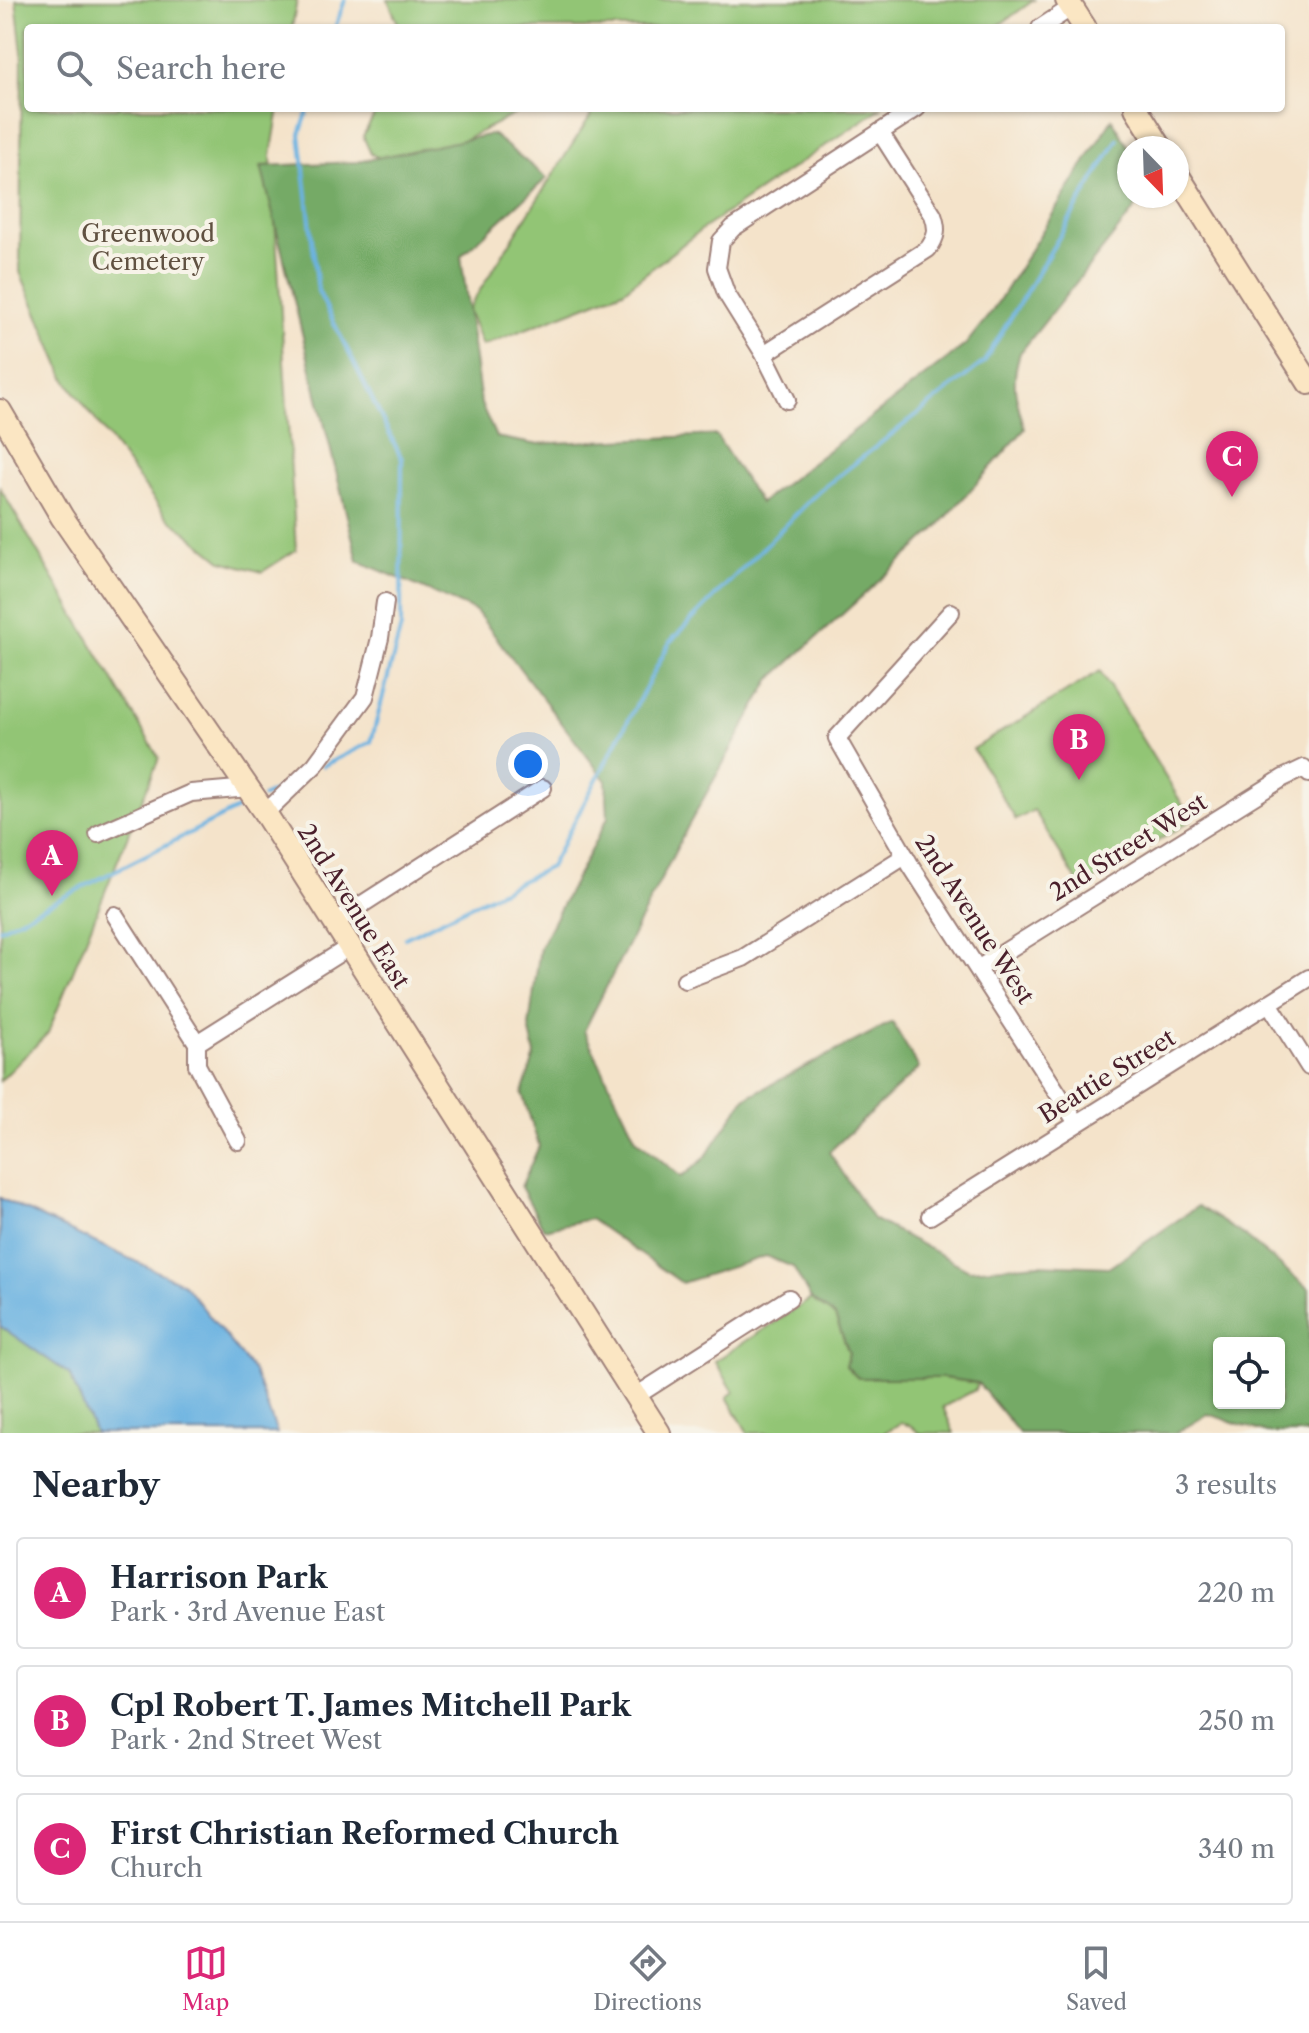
<!DOCTYPE html>
<meta charset="utf-8">
<style>
:root{--surface:#fff;--page:#f6f6f7;--text:#1f2937;--muted:#747a83;--line:#e0e1e3;--accent:#db2777}
body{margin:0;font-family:"Libre Caslon Text",serif;background:var(--page);color:var(--text)}
.controls{position:absolute;right:24px;bottom:24px;display:grid;overflow:hidden;border-radius:8px;box-shadow:0 2px 6px #0004}
.controls button{width:72px;height:72px;display:grid;place-items:center;padding:0;border:0;border-bottom:2px solid var(--line);background:var(--surface);color:var(--text);font:40px sans-serif}
.compass{position:absolute;left:1117px;top:136px;width:72px;height:72px;border-radius:50%;background:var(--surface);box-shadow:0 2px 6px #0004;rotate:157deg}
.you{position:absolute;left:528px;top:764px;width:28px;height:28px;margin:-20px;border:6px solid #fff;border-radius:50%;background:#1a73e8;box-shadow:0 0 0 12px #1a73e833}
.badge{display:grid;place-items:center;width:52px;height:52px;border-radius:50%;background:var(--accent);color:#fff;font-size:26px;font-weight:700}
.pin{position:absolute;translate:-50% -66px;filter:drop-shadow(0 2px 4px #0008)}
.pin::after{content:'';position:absolute;top:42px;width:28px;height:24px;background:inherit;clip-path:polygon(0 0,100% 0,50% 100%)}
.list{margin:0;padding:0;list-style:none}
h2{display:flex;justify-content:space-between;align-items:center;height:104px;margin:0;padding:0 32px;font-size:34px}
h2 small{font-size:26px;font-weight:400;color:var(--muted)}
.list li{display:grid;grid-template-columns:52px 1fr auto;gap:24px;align-items:center;box-sizing:border-box;height:112px;margin:0 16px 16px;padding:0 16px;border:2px solid var(--line);border-radius:8px}
.list b{display:block;font-size:30px;white-space:nowrap}
.list p{margin:0;font-size:26px;white-space:nowrap;color:var(--muted)}
.list em{font-size:26px;font-style:normal;color:var(--muted)}
.icon{flex:none;width:44px;height:44px;fill:none;stroke:currentColor;stroke-width:2;stroke-linecap:round;stroke-linejoin:round}
.map{position:relative;flex:none;width:1309px;height:1433px;overflow:hidden}
.search{position:absolute;background:var(--surface);box-shadow:0 2px 6px #0004;left:24px;right:24px;top:24px;height:88px;display:flex;align-items:center;gap:20px;box-sizing:border-box;padding:0 28px;border-radius:8px;color:var(--muted);font-size:30px}
.sheet{height:488px;background:var(--surface)}
nav{display:flex;justify-content:space-around;align-items:center;box-sizing:border-box;height:112px;border-top:2px solid var(--line);background:var(--surface);font-size:22px;color:var(--muted)}
nav a{display:grid;justify-items:center;gap:4px}
nav .on{color:var(--accent)}
.map>svg:first-child{display:block}
.green{fill:#92c575;stroke:#6e7250;stroke-width:2}
.forest{fill:#75aa66;stroke:#606448;stroke-width:2;fill-rule:evenodd}
.water{fill:#6ab2e1;stroke:#5a6886;stroke-width:2}
.lines{fill:none;stroke-linecap:round;stroke-linejoin:round}
.stream{stroke:#6ab2e1;stroke-width:4}
.street-casing{stroke:#9f817a;stroke-width:20}
.secondary-casing{stroke:#9f817a;stroke-width:26}
.street{stroke:#fff;stroke-width:16}
.secondary{stroke:#fbe6c3;stroke-width:22}
.labels{text-anchor:middle;dominant-baseline:central;stroke-width:8;stroke-linejoin:round;paint-order:stroke}
.park-label{font-size:24px;fill:#605141;stroke:#f7f3e8}
.street-label{font-size:24px;fill:#4a1f2b;stroke:#f7f3e8}
</style>
<div class="map">
<svg width="1309" height="1433" viewBox="0 0 1309 1433">
<rect width="100%" height="100%" fill="#f7f3e8"/>
<filter id="ink" filterUnits="userSpaceOnUse"><feTurbulence type="fractalNoise" baseFrequency=".0125" numOctaves="2"/><feDisplacementMap in="SourceGraphic" scale="16" xChannelSelector="R" yChannelSelector="G"/><feConvolveMatrix kernelMatrix="1 2 1 2 8 2 1 2 1" color-interpolation-filters="sRGB"/></filter>
<filter id="wash" filterUnits="userSpaceOnUse"><feTurbulence type="fractalNoise" baseFrequency=".006" numOctaves="4" result="noise"/><feDisplacementMap in="SourceGraphic" scale="32" xChannelSelector="R" yChannelSelector="G"/><feGaussianBlur stdDeviation="1.8" result="paint"/><feColorMatrix in="noise" values="0 0 0 0 0 0 0 0 0 0 0 0 0 0 0 0 0 1.4 0 .05"/><feComposite in="paint" operator="in"/></filter>
<g filter="url(#wash)">
<rect width="100%" height="100%" fill="#f4e3ca"/>
<!-- green -->
<g class="green">
<polygon points="16,0 297,0 292,28 28,28 28,108 279,108 271,156 296,550 262,572 222,561 167,517 66,380 20,272 22,53"/>
<polygon points="388,0 1034,0 995,28 400,28"/>
<polygon points="378,108 527,108 405,170 371,154 363,136"/>
<polygon points="583,108 881,108 701,230 623,291 482,346 468,309 591,115"/>
<polygon points="0,488 159,758 48,1033 0,1081"/>
<polygon points="1100,671 1192,820 1081,888 1034,810 1016,820 973,749"/>
<polygon points="0,1230 183,1433 0,1433"/>
<polygon points="811,1299 835,1316 849,1353 846,1366 858,1378 943,1378 978,1383 975,1390 943,1407 954,1433 919,1433 911,1426 901,1423 883,1433 748,1433 727,1397 734,1392 715,1361"/>
</g>
<!-- forest -->
<path class="forest" d="M1112 119 1129 148V196H1145L1020 353C1010 383 1016 399 1025 429L935 530 770 680 687 828 584 1031 636 1139 681 1177 704 1159 745 1098 892 1022 919 1068 829 1152 873 1219 969 1270 1038 1264 1110 1267 1198 1206 1245 1236 1309 1289V1433H1267L1208 1414 1176 1433H1019L978 1383 943 1378H858L846 1366 849 1353 835 1316 811 1299 793 1267 766 1256 682 1283 590 1219 544 1229 521 1187 539 1146 522 1093 535 1055 529 1026 540 947 608 817 606 781 476 611 358 561 261 166 357 162 492 134 547 178 461 256 481 404 496 437 533 444 716 435 760 503 965 345 993 310ZM1219 1343H1279V1403H1219Z"/>
<!-- water -->
<polygon class="water" points="0,1198 184,1284 254,1372 277,1433 95,1433 69,1374 0,1326"/>
<g class="lines">
<!-- stream -->
<g class="stream">
<polyline points="335,28 345,0"/>
<polyline points="309,108 300,134 318,291 402,459 401,627 371,742 323,766"/>
<polyline points="263,797 283,786"/>
<polyline points="0,929 251,802"/>
<polyline points="405,938 550,867 670,642 818,492 984,362 1118,139"/>
</g>
</g>
</g>
<g filter="url(#ink)">
<g class="lines">
<defs>
<g id="street">
<polyline points="1040,28 1072,7"/>
<path d="M764 354 928 249C937 237 938 229 933 215L880 132"/>
<polyline points="787,400 764,354 726,293 717,268 721,241 733,228 917,108"/>
<polyline points="951,612 837,738 911,866 1077,1123"/>
<polyline points="265,813 315,765 365,697 380,638 385,602"/>
<polyline points="98,834 191,793 249,788"/>
<polyline points="115,915 197,1043 197,1065 238,1141"/>
<polyline points="333,923 543,788"/>
<polyline points="979,968 1283,778 1304,768 1309,774"/>
<polyline points="685,980 743,958 905,856"/>
<polyline points="1269,1003 1309,1067"/>
<polyline points="197,1043 349,947"/>
<polyline points="930,1216 1309,978"/>
<polyline points="636,1396 789,1298"/>
</g>
<g id="secondary">
<polyline points="1067,0 1085,28"/>
<polyline points="1136,108 1161,148"/>
<polyline points="1177,174 1309,383"/>
<polyline points="0,411 62,517 265,813 659,1433"/>
</g>
</defs>
<!-- street casing -->
<use href="#street" class="street-casing"/>
<!-- secondary casing -->
<use href="#secondary" class="secondary-casing"/>
<!-- street -->
<use href="#street" class="street"/>
<!-- secondary -->
<use href="#secondary" class="secondary"/>
</g>
</g>
<g class="labels">
<!-- park labels -->
<g class="park-label">
<text x="148" y="233">Greenwood<tspan x="148" dy="28">Cemetery</tspan></text>
</g>
<!-- street labels -->
<g class="street-label">
<text transform="translate(1128 847) rotate(-32)">2nd Street West</text>
<text transform="translate(354 906) rotate(58)">2nd Avenue East</text>
<text transform="translate(975 919) rotate(57)">2nd Avenue West</text>
<text transform="translate(1107 1076) rotate(-32)">Beattie Street</text>
</g>
</g>
</svg>
<div class="controls">
<button><svg class="icon" aria-label="locate" viewBox="0 0 24 24"><circle cx="12" cy="12" r="6"/><path d="M12 2v4M12 18v4M2 12h4M18 12h4"/></svg></button>
</div>
<svg class="compass" viewBox="-18 -18 36 36"><path d="M0-13l5 13h-10z" fill="#e53935"/><path d="M0 13l5-13h-10z" fill="#747a83"/></svg>
<div class="you"></div>
<div class="pin badge" style="left:52px;top:896px">A</div>
<div class="pin badge" style="left:1079px;top:780px">B</div>
<div class="pin badge" style="left:1232px;top:497px">C</div>
<div class="search"><svg class="icon" aria-label="search" viewBox="0 0 24 24"><circle cx="10" cy="10" r="6"/><path d="M15 15l6 6"/></svg>Search here</div>
</div>
<section class="sheet">
<h2>Nearby<small>3 results</small></h2>
<ul class="list">
<li><span class="badge">A</span><div><b>Harrison Park</b><p>Park · 3rd Avenue East</p></div><em>220 m</em></li>
<li><span class="badge">B</span><div><b>Cpl Robert T. James Mitchell Park</b><p>Park · 2nd Street West</p></div><em>250 m</em></li>
<li><span class="badge">C</span><div><b>First Christian Reformed Church</b><p>Church</p></div><em>340 m</em></li>
</ul>
</section>
<nav>
<a class="on"><svg class="icon" aria-label="map" viewBox="0 0 24 24"><path d="M3 6l6-2 6 2 6-2v14l-6 2-6-2-6 2zM9 4v14M15 6v14"/></svg>Map</a>
<a><svg class="icon" aria-label="directions" viewBox="0 0 24 24"><path d="M12 3l9 9-9 9-9-9zM9 14v-3h6M13 9l2 2-2 2"/></svg>Directions</a>
<a><svg class="icon" aria-label="saved" viewBox="0 0 24 24"><path d="M7 4h10v16l-5-4-5 4z"/></svg>Saved</a>
</nav>
